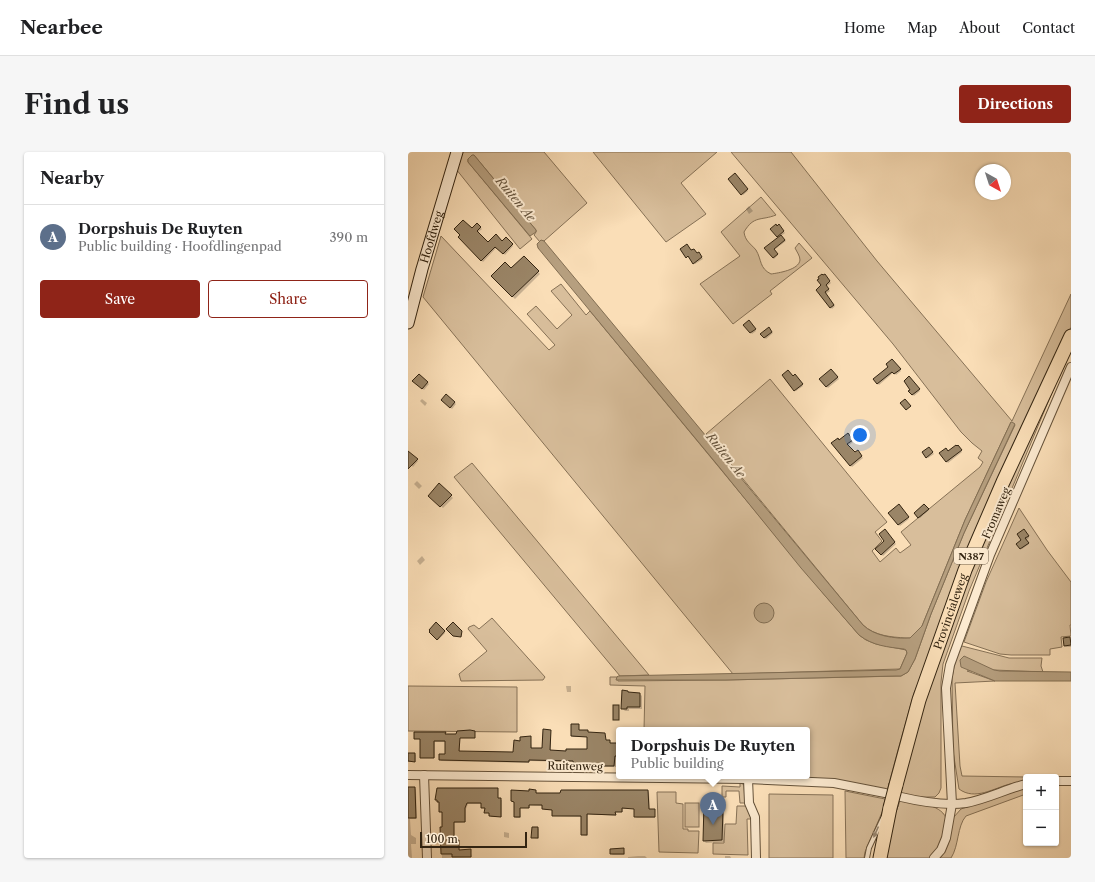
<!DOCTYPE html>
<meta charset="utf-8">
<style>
:root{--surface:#fff;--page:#f6f6f6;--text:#202124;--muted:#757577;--line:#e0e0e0;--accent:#8f2418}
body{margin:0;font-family:"Libre Caslon Text",serif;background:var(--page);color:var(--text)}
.controls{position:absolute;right:12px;bottom:12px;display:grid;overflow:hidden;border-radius:4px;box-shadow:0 1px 3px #0004}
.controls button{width:36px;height:36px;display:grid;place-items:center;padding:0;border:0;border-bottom:1px solid var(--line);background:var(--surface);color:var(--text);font:20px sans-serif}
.compass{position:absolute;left:567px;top:12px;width:36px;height:36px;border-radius:50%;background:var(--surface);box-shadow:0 1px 3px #0004;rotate:141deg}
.scale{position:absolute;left:12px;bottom:10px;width:107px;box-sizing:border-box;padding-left:4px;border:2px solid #332411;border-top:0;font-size:11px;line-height:14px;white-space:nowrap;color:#332411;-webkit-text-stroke:3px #fcead0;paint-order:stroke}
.you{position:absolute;left:452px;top:283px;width:14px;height:14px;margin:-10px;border:3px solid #fff;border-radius:50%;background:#1a73e8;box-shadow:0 0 0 6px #1a73e833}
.badge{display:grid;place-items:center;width:26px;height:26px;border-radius:50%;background:var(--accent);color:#fff;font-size:13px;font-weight:700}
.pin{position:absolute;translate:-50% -33px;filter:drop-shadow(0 1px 2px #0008)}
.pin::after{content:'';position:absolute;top:21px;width:14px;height:12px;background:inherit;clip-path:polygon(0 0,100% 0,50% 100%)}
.popup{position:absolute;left:208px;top:575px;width:194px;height:52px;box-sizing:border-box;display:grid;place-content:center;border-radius:4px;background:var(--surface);filter:drop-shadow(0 1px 3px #0005);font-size:13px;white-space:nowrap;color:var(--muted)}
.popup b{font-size:15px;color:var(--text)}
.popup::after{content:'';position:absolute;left:50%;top:100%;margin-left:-8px;border:8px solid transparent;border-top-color:var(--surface)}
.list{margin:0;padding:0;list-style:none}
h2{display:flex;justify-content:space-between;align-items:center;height:52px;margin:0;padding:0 16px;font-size:17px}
h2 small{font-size:13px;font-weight:400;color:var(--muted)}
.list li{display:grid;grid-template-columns:26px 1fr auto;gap:12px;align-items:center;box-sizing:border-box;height:64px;padding:0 16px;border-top:1px solid var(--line)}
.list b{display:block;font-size:15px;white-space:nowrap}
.list p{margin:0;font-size:13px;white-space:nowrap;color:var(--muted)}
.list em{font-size:13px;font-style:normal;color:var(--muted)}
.actions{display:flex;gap:8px;padding:12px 16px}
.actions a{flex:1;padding:9px 0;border:1px solid var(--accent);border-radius:4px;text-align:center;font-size:14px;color:var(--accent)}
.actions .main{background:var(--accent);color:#fff}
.map{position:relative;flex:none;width:663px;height:706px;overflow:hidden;border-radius:4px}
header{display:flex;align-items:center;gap:24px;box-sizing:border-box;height:56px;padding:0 20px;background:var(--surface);border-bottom:1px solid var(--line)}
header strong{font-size:19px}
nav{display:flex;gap:22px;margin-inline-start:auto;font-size:14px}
.intro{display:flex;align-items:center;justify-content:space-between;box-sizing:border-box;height:96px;padding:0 24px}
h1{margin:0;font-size:28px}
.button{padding:10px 18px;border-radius:4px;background:var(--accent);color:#fff;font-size:14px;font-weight:700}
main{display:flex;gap:24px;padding:0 24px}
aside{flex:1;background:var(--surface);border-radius:4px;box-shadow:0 1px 3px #0004}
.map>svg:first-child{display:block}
.green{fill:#d8be9b;stroke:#867156}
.water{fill:#b69f7f;stroke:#826e53}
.shadow{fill:#0003}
.building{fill:#9a8567;stroke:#332411}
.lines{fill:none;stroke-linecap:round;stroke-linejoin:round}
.service-casing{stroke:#65523a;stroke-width:6}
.minor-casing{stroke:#65523a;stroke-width:10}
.secondary-casing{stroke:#332411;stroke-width:13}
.trunk-casing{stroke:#332411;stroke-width:15}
.service{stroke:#fcead0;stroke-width:4}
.minor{stroke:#fcead0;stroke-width:8}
.secondary{stroke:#fcead0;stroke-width:11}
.trunk{stroke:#fadeb7;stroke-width:13}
.trunk-bridge-casing{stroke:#332411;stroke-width:15;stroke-linecap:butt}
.trunk-bridge{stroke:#fadeb7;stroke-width:13}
.oneway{fill:#988770}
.labels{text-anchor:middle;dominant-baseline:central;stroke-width:4;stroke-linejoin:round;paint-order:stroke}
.shield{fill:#fcead0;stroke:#6f5f4a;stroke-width:1}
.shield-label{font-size:10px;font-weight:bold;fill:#332411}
.street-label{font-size:11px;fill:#332411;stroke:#fcead0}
.water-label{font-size:12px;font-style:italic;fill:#614f38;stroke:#fcead0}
</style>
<header>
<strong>Nearbee</strong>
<nav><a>Home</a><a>Map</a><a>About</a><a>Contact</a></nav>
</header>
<div class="intro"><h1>Find us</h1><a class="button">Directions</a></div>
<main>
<aside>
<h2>Nearby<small></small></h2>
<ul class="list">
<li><span class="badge" style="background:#5c6f8a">A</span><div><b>Dorpshuis De Ruyten</b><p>Public building · Hoofdlingenpad</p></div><em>390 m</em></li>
</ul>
<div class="actions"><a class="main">Save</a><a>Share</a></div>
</aside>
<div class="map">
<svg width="663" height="706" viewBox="0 0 663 706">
<rect width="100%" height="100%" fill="#fadeb7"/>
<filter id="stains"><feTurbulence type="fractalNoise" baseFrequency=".005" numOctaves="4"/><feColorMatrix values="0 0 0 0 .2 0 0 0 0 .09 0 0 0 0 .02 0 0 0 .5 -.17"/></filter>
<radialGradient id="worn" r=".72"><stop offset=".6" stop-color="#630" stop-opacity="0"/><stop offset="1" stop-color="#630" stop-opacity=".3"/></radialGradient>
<!-- green -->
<g class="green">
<polygon points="53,0 136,0 179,51 136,89 133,89 132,90 126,83 128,80 128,78 66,3 60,7 60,10 124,87 112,97 48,17"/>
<polygon points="185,0 309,0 273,31 298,62 258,90"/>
<path d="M323 0H383L469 109 604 269 663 142V175L632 243 506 541 490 598 479 639 445 631 390 624H399V578H236L237 534 202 533V525H209L210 529 318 528 493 524 500 520 507 507 523 462 556 381 607 273 603 270 557 368 514 474 502 486H498C483 485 467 484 455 473L298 282 362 227 479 370 467 380 474 389 464 399 472 410 488 396 492 401 503 393 493 380 572 315 575 310 570 306 574 299 564 291 553 280 485 192Z"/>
<path d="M353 45 368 63C353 69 346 63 336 80 337 89 343 92 348 98 354 108 351 116 363 122 370 121 391 118 392 108 392 104 389 100 387 96L391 91 404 106 362 139 364 142 325 172 292 132 332 104 313 80Z"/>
<polygon points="33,84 141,198 147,193 119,162 128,154 149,177 164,163 143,139 153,132 178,163 182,159 414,440 451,483 458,488 468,492 498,498 499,501 492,517 325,522 15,145"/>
<polygon points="656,212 561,439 535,512 533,530 533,636 531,641 527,645 505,645 490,642 501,594 567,402"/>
<polygon points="64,311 241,523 212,524 46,325"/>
<polygon points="611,356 639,398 663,430 663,473 662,473 663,484 653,485 654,495 642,497 642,503 603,503 592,502 556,490 578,430"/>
<polygon points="84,466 137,525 135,528 53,529 51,522 79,499 60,477 61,475 66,473 71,477"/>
<path d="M554 494 601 506H634L633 514 635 520 586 518 559 519 587 529 547 531 552 614 554 624 618 625V629C613 630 607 631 602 632 586 636 567 649 551 637L545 599 544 526 546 515 551 495Z"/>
<polygon points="0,534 109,535 109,580 0,579"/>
<polygon points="332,630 336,633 337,651 332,651 331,639 318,639 318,645 314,645 314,634 332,635"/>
<path d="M618 635V642L558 664C549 674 551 694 543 706H530L545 666 553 657Z"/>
<polygon points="437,639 477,647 475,658 457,700 456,706 438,706"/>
<polygon points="249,640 268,640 268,651 275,652 275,677 280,677 280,679 291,679 290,701 251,700"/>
<polygon points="361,642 425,643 425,706 361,706"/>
<path d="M492 648C506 651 532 651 538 666L533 691 523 706H475L487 654 490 655Z"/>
<rect x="277" y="651" width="14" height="24"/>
<polygon points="329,654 339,654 345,667 339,667 340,703 305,702 305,691 316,691 317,672 328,672"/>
</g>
<!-- water -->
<g class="water">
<polygon points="64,3 66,3 128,78 128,80 122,84 60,10 60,7"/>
<path d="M133 88 136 89 455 473C466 484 487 487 502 486L514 474 557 368 603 270H604L607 272 556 381 523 462 507 507 500 520 493 524H488L318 528H208L209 525 210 524 488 518 492 517 499 501 498 498 496 497C480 495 465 494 451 483L393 416 312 316 130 96 129 92Z"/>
<circle cx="356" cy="461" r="10"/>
<polygon points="556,504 586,518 592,519 663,520 663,529 587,529 553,515 552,508"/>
</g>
<!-- shadow -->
<g class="shadow">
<polygon points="327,23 340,39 335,43 334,42"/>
<polygon points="341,54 345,59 341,62 338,57"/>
<polygon points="69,72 74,77 69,81 80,92 94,90 98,86 105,94 97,103 89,95 75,110 51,85 64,77"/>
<polygon points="371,74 377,81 373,84 378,89 366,98 370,103 366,107 358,96 371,86 369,84 369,75"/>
<polygon points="273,98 283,100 289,103 291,101 295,107 287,112"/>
<polygon points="116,105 132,122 107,147 84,124 103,117"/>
<polygon points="416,123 423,131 418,135 422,139 418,142 427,154 424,157 410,138 415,133 412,127"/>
<polygon points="341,170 348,179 344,182 337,173"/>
<polygon points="360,176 365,181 358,187 353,182"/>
<polygon points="484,208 493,219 488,223 486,220 471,233 466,227 481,215"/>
<polygon points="423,218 431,227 420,236 412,227"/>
<polygon points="11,223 21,232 16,238 5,229"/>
<polygon points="387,224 395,234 388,239 387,238 385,225"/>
<polygon points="501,226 512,239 506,244 502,239 504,238"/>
<polygon points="38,244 48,252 44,257 34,248"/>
<polygon points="14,247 19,251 17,254 12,249"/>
<polygon points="439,283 445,290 440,294 447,302 449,299 455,306 444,315 425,291 432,289"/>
<polygon points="550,295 554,300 540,311 532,301 540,300"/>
<polygon points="522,297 526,302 520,306 515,300"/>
<polygon points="0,299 10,309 5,315 0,310"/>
<polygon points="9,329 14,334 11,337 6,332"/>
<polygon points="31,333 45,346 35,356 21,343"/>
<polygon points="516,353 521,358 512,366 507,361"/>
<polygon points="491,354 501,367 492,374 482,361"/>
<polygon points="477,379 488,392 475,404 469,397 478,389"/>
<polygon points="617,380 621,386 618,388 621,392 614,397 613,396"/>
<polygon points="14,404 17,408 12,413 9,409"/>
<polygon points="28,472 37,481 30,488 22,480"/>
<polygon points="662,486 663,488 663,495 658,495 656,494"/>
<polygon points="158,534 163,534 163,540 159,540"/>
<polygon points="221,541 232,542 234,544 234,557 221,557 221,559 217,559 214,556"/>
<polygon points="170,573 171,579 197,582 198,589 202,589 203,592 211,593 211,615 168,614 166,610 121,609 121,611 33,609 32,607 38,603 38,590 27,590 27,606 14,606 13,605 13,587 7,586 37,581 38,583 49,583 66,580 67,586 52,586 52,600 106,601 113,590 122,585 124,597 135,597 142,579 143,580 143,599 180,598 180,585 165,585 164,584"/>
<polygon points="0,602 7,602 8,603 8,610 0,610"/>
<polygon points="7,636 8,638 9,667 2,667 3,683 8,686 8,692 3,692 4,706 0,706 0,645"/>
<polygon points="89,637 90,639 90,647 94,648 94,665 83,665 82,662 77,660 78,657 74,655 74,652 60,652 58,657 58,670 46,671 47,689 51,690 52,699 62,698 64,705 34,706 33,676 35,676 35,661 32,660 32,651 30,649"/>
<polygon points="128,639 129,642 240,639 241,640 242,658 247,659 247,666 229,666 227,665 227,657 215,657 215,660 208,660 208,664 180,662 180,684 174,683 174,665 146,664 145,658 137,658 135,654 122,653 122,656 112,656 113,666 108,666 107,665 107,650 104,649 122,640"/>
<polygon points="304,653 310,660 314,660 316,662 316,690 298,691 296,689"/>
<polygon points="130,676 131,677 131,687 126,686 124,685"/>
<polygon points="96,680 101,681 101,686 96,685"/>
<polygon points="216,697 217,703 205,703 203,702"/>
<polygon points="230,704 237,704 239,706 220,706 220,705"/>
<polygon points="317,704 322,704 323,706 317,706"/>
</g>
<!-- building -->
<g class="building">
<polygon points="327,21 340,37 333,43 320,27"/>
<polygon points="55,68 64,76 69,71 73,75 69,79 80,90 88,82 94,89 98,85 105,92 95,102 87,95 73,109 50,85 52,83 46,77"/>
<polygon points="368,72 369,74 371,72 376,79 369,85 362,77"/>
<polygon points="373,83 377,88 366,97 370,102 365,106 356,96"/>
<polygon points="279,92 283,98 286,97 289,101 291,100 294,105 285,112 280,104 278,106 272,97"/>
<polygon points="116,104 131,119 104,145 83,124 97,110 103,116"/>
<polygon points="414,122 415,123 417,122 422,129 418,133 421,137 417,140 426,153 422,156 408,138 413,133 409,128 411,127 410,125"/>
<polygon points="341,168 348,177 342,181 335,173"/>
<polygon points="361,175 364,180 356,186 352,182"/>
<polygon points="484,207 493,217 486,222 484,220 469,232 465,227 480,215 478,212"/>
<polygon points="423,217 430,225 418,235 411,227"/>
<polygon points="380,218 385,224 387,222 395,232 386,239 374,223"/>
<polygon points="11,222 20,230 14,237 4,229"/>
<polygon points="501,224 512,237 504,243 500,239 502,238 496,229"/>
<polygon points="38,242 47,250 42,256 33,248"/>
<polygon points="497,247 503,254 498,258 492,251"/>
<polygon points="440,281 445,288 439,292 447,300 450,298 454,304 442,314 423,291 430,286 431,288"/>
<polygon points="548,293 549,294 550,293 554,298 538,310 531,301 538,296 540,299"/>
<polygon points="521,295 525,300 518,306 514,300"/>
<polygon points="0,299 10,307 0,317"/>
<polygon points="31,331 44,343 32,355 20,344"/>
<polygon points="491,352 501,365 490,373 480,361"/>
<polygon points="516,352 521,357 510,366 506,361"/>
<polygon points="477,377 487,390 473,403 467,397 476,389 471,382"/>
<polygon points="616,377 621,384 617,386 621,391 612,397 608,392 613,388 609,382"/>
<polygon points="28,470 37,479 29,488 21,480 22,479 21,478"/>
<polygon points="45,470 54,479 53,485 45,484 38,477"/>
<polygon points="662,485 663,493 656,494 655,486"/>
<polygon points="214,538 220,539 220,540 232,541 232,555 219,555 219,557 213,557"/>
<rect x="205" y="553" width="6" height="15"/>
<polygon points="163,572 171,572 171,578 180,578 180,580 197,581 198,588 202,588 202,591 210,591 210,604 207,604 206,614 166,614 165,609 121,608 121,610 31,608 31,602 37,602 37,589 26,589 26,606 12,606 12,587 6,587 6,580 38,580 37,582 48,582 49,579 62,578 67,579 67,586 52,586 51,599 105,600 106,588 112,589 112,585 123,584 123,596 134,596 135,577 143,578 142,598 158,599 158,597 179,597 179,585 163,584"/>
<polygon points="0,601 7,601 7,610 0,609"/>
<polygon points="0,635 7,635 8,666 0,666"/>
<polygon points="29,636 90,636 90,646 93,646 93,665 81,664 81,661 76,661 77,656 73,656 73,651 59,651 57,656 57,670 46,670 46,688 51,688 51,698 63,697 63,705 44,705 44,702 33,702 32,675 34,675 34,660 31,660 31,650 29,650 29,648 27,648"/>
<polygon points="121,637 128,638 128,641 152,641 153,638 240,638 241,657 247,657 247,665 226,665 226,657 214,656 214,660 207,660 208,663 179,662 179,683 173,683 173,664 144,664 144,658 134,657 134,653 121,653 121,656 112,656 112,665 106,665 106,650 103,649 103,638 121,639"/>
<polygon points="296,651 304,652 304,656 307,656 307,659 315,658 314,688 295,689"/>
<polygon points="124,675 130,675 130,686 123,686"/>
<polygon points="216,696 216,702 202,702 202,697"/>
</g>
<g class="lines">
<defs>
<polyline id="service" points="459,706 461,696 475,666"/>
<g id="minor">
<polyline points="0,623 340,627 426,631 477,641"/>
<polyline points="16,623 19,706"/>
<polyline points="340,627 341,651 347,665 348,706"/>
<polyline points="648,629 663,629"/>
<path d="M493 645C514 650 536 654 558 651 579 647 598 637 618 632"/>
<polyline points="526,706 533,698 538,686 544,652 538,536 542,513 582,403 663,215"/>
</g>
<g id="secondary">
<path id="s1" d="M0 171 14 117 49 0"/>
</g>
<g id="trunk">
<path id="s2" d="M488 633 511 548 557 418 595 330 663 184"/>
<polyline points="472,706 482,656"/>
</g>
</defs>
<!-- service casing -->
<use href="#service" class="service-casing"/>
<!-- minor casing -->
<use href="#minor" class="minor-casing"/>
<!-- secondary casing -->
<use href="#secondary" class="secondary-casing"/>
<!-- trunk casing -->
<use href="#trunk" class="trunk-casing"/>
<!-- service -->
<use href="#service" class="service"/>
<!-- minor -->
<use href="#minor" class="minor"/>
<!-- secondary -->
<use href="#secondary" class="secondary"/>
<!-- trunk -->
<use href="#trunk" class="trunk"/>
<defs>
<polyline id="trunk-bridge" points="482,656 488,633"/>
</defs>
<!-- trunk-bridge casing -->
<use href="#trunk-bridge" class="trunk-bridge-casing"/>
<!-- trunk-bridge -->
<use href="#trunk-bridge" class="trunk-bridge"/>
</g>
<!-- one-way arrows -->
<defs><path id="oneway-solid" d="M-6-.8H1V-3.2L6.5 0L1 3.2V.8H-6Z"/></defs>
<use class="oneway" href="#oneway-solid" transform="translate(468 680) rotate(114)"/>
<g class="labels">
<!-- shield labels -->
<rect class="shield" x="546" y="396" width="34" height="16" rx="3"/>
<g class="shield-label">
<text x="563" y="404">N387</text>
</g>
<!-- street labels -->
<g class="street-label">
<text stroke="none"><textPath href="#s1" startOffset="89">Hoofdweg</textPath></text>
<text transform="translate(588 361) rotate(-67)">Fromaweg</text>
<text stroke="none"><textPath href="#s2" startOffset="182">Provincialeweg</textPath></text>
<text transform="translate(167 614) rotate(1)">Ruitenweg</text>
</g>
<!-- water labels -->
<g class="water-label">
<text transform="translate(108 47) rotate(50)">Ruiten Ae</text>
<text transform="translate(318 303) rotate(51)">Ruiten Ae</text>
</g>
</g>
<rect width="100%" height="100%" filter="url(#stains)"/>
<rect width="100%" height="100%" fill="url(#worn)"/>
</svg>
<div class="controls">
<button>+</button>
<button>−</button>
</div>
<svg class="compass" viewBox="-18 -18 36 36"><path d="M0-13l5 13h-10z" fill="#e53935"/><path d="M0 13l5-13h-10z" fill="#757577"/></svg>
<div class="scale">100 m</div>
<div class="you"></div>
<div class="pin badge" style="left:305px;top:673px;background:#5c6f8a">A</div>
<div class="popup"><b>Dorpshuis De Ruyten</b>Public building</div>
</div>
</main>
